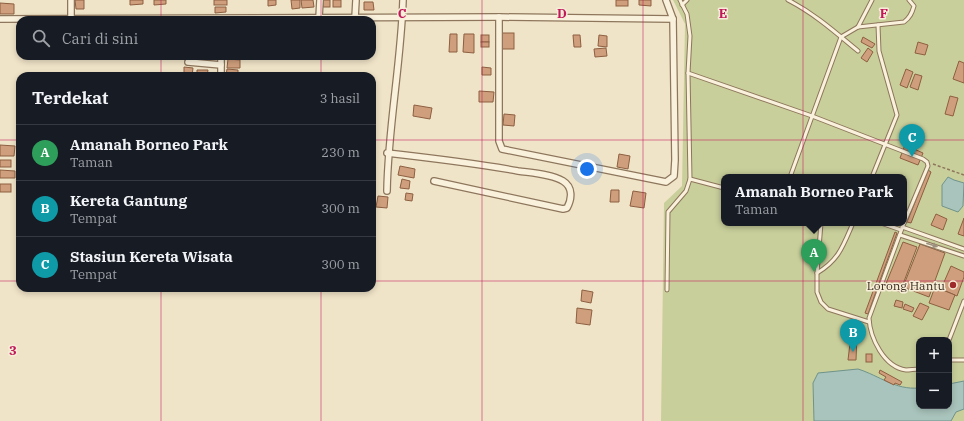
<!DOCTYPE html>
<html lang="id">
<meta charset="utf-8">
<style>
:root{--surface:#171b24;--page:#242831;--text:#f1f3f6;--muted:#9ea1a6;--line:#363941;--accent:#2563eb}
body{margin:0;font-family:"IBM Plex Serif",serif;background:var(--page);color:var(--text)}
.controls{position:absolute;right:12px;bottom:12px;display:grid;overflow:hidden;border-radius:8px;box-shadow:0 2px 6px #0003}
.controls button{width:36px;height:36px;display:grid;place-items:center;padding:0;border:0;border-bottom:1px solid var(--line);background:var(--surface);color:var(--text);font:20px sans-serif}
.you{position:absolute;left:587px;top:169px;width:14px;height:14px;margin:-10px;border:3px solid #fff;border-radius:50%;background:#1a73e8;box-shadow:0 0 0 6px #1a73e833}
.badge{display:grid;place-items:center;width:26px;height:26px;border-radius:50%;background:var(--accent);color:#fff;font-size:13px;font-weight:700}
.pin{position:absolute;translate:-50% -33px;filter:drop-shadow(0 1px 2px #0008)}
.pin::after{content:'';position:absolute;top:21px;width:14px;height:12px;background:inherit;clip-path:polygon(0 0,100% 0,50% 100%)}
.popup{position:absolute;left:721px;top:174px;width:186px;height:52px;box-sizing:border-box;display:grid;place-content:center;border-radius:8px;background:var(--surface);filter:drop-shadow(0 1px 3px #0005);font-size:13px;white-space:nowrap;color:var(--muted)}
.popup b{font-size:15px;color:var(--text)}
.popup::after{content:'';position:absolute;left:50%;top:100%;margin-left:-8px;border:8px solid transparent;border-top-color:var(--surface)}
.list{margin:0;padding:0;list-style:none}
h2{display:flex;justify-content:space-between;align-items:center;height:52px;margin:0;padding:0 16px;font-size:17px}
h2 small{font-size:13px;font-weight:400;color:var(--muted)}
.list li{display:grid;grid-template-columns:26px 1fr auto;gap:12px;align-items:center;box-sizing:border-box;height:56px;padding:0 16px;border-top:1px solid var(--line)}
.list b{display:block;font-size:15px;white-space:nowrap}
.list p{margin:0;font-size:13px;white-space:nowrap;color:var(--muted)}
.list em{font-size:13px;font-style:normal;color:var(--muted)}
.icon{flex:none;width:22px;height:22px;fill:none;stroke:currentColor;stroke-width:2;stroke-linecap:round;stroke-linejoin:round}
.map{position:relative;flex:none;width:964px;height:421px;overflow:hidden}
.search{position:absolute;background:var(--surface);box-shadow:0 2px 6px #0003;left:16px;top:16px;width:360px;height:44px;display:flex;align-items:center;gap:10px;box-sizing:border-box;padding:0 14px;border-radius:12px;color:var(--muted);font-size:15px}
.panel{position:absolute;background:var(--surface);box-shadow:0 2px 6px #0003;left:16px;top:72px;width:360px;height:220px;border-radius:12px}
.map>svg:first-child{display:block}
.green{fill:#c9cf9b;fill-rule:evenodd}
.water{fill:#a9c4bc;stroke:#6f938a}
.building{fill:#cf9f7d;stroke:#8d5f41}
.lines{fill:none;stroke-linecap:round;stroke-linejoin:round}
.service-casing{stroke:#8d765c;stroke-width:5}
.minor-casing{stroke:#8d765c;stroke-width:8}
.path{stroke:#8d765c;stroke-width:1.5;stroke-dasharray:3 2;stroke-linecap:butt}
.service{stroke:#faf1dc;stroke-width:3}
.minor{stroke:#faf1dc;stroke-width:5.5}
.oneway{fill:#9c907e}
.grid{fill:none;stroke:#c2185b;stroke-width:1;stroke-opacity:0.55}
.poi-dot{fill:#9e2a2b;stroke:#f7eed8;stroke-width:1.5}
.labels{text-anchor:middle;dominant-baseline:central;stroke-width:3;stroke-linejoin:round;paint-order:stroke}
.poi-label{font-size:12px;fill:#3d2e20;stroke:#f7eed8;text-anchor:end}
.grid-label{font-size:13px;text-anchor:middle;font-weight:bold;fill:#c2185b;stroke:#f7eed8;stroke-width:3;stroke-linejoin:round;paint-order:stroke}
</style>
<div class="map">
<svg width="964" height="421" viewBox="0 0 964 421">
<rect width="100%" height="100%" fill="#f0e4c8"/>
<!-- green -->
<path class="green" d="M673 0H964V421H661L664 203 682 186 685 24ZM724 177H904V223H724ZM919 340H949V406H919Z"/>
<!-- water -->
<g class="water">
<polygon points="948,177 954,180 964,183 963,206 958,212 942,206 942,185"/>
<path d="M858 369C880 376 895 390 919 388V406H949V384L964 381V409L956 412 951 421H814L813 383 818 373Z"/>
</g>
<!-- building -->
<g class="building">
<polygon points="75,0 84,0 84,9 76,9"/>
<polygon points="130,0 143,0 143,4 130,5"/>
<polygon points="154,0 166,0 166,4 154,5"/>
<rect x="214" y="0" width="13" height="5"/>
<polygon points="268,0 276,0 276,5 268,6"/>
<polygon points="291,0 300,0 300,8 292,9"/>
<polygon points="301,0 313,0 314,7 302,8"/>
<rect x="323" y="0" width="7" height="7"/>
<rect x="333" y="0" width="8" height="7"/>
<rect x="616" y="0" width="12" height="6"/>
<polygon points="639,0 651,0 651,6 639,5"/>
<polygon points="364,2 373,2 374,10 364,10"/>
<polygon points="0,3 14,4 14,14 0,14"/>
<polygon points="215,7 226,7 226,12 215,13"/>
<rect x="501" y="33" width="13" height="16"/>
<polygon points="450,34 457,34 457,52 449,52"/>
<polygon points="464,34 474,34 474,53 463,52"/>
<rect x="481" y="35" width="8" height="7"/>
<polygon points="573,35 580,35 581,47 574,47"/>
<polygon points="599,35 607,36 607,47 598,46"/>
<polygon points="863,37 875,44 872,48 861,42"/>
<rect x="481" y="42" width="8" height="5"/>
<polygon points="918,42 928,45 925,55 915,53"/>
<polygon points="606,48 607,56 595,57 594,49"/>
<polygon points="868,48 873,52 867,62 861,58"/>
<polygon points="228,59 240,60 240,68 227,68"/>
<polygon points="959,61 964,63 964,83 953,79"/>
<polygon points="184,67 193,68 192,76 184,76"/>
<polygon points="482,67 491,68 491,75 482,75"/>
<polygon points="227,69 238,70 238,76 226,76"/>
<polygon points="906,69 913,72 907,88 900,85"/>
<polygon points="197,70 208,70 207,76 197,76"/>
<polygon points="915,74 922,76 918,90 910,87"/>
<polygon points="479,91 494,92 493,102 479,102"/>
<polygon points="950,96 958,98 953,116 945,114"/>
<polygon points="414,105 432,108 430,119 413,116"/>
<polygon points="504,114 515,115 514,126 503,125"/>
<polygon points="0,145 15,146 14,156 0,156"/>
<polygon points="905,145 923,153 918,165 900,158"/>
<polygon points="619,154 630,156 628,169 617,167"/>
<rect x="0" y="160" width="11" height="7"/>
<polygon points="400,166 415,169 414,178 398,175"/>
<polygon points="0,170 15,171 15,178 0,178"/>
<polygon points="928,170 931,172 911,223 907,222"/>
<polygon points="402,179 410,181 409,189 400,188"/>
<rect x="0" y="184" width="11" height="8"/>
<polygon points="611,190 619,190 619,202 610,202"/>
<polygon points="633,191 646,193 644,208 630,206"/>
<polygon points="406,193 413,194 412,201 405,200"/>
<polygon points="378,196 388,197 387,208 376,207"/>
<polygon points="936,214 947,219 943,230 931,225"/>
<polygon points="964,218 964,236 958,234"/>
<polygon points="895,232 897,233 868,314 865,313"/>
<polygon points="903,242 917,247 900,292 885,286"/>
<polygon points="920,244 945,253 929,297 903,287"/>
<polygon points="951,266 964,272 964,277 957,296 941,289"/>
<polygon points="935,287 955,295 949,310 929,303"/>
<polygon points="582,290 593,292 591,303 581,301"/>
<polygon points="896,300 903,302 902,308 894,306"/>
<polygon points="920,303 929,307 922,320 913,316"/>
<polygon points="905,304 914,308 912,312 903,309"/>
<polygon points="577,308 592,310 590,325 576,323"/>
<polygon points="851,335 857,335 856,360 848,360"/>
<rect x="866" y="354" width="6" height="8"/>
<polygon points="880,370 902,382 900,385 895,383 894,385 884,380 886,377 879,373"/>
</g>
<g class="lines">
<defs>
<g id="service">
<path d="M788 0C815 14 835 32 858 51"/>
<polyline points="682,5 687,0"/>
<polyline points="858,27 872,0"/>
<polyline points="688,73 812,116 923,159 927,162 928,166 904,223"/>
<path d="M790 177 841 37 858 27 904 22C910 18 912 13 914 6L909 0"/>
<polyline points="872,177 897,115 879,51 878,25"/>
<polyline points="690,179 724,188"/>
<polyline points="821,223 817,273 817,292 821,302 828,309 869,322"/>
<polyline points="881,223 901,230"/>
<path d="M904 223 869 318C870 338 884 367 906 370 910 370 915 369 919 369"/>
<polyline points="902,227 964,249"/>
<polyline points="900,235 964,256"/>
<path d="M817 273C839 260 843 246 853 223"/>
<polyline points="667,290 668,212 686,191 690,179 688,73 690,36 687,14 680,0"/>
<polyline points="949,340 964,301"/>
<polyline points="949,360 964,360"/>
</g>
<g id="minor">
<polyline points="71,0 71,20"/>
<polyline points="499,17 499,141 502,149 666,182 674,176 675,160 673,19 666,0"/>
<polyline points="319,18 320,0"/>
<polyline points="355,18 356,0"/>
<polyline points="0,19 499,17 673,19"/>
<polyline points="221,56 221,76"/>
<polyline points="188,62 221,65"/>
<path d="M387 153C431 158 475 163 518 171 532 173 551 174 563 181 573 187 572 199 567 208L563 209 434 181"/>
<path d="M387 191C388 127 401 64 403 0"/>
</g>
</defs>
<!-- service casing -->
<use href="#service" class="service-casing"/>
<!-- minor casing -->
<use href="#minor" class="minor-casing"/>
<!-- path -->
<polyline class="path" points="933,164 964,175"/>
<!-- service -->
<use href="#service" class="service"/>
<!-- minor -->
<use href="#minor" class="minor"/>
</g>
<!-- one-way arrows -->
<defs><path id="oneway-solid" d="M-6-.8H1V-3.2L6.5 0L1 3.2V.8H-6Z"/></defs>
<use class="oneway" href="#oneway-solid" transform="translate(932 245) rotate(18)"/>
<!-- grid -->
<path class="grid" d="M161 0V20M321 0V20M482 0V421M643 0V421M803 0V421M161 56V76M321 56V76M0 140H20M372 140H964M0 281H20M372 281H964M161 288V421M321 288V421"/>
<!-- markers -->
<circle class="poi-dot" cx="953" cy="285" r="4"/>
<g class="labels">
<!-- poi labels -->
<g class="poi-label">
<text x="945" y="285">Lorong Hantu</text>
</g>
</g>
<g class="grid-label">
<text x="402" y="18">C</text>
<text x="562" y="18">D</text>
<text x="723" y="18">E</text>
<text x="884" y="18">F</text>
<text x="13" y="355">3</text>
</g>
</svg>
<div class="controls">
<button>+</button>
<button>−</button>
</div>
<div class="you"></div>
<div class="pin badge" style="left:814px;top:272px;background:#2e9e5b">A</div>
<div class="popup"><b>Amanah Borneo Park</b>Taman</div>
<div class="pin badge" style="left:853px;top:352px;background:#0f9aa8">B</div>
<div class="pin badge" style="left:912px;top:157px;background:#0f9aa8">C</div>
<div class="search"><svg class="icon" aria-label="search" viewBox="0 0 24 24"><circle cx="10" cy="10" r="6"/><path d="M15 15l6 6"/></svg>Cari di sini</div>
<section class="panel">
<h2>Terdekat<small>3 hasil</small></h2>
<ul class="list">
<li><span class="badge" style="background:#2e9e5b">A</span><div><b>Amanah Borneo Park</b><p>Taman</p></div><em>230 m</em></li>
<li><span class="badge" style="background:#0f9aa8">B</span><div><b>Kereta Gantung</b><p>Tempat</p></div><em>300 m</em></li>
<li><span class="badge" style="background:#0f9aa8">C</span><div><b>Stasiun Kereta Wisata</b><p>Tempat</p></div><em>300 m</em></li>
</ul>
</section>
</div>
